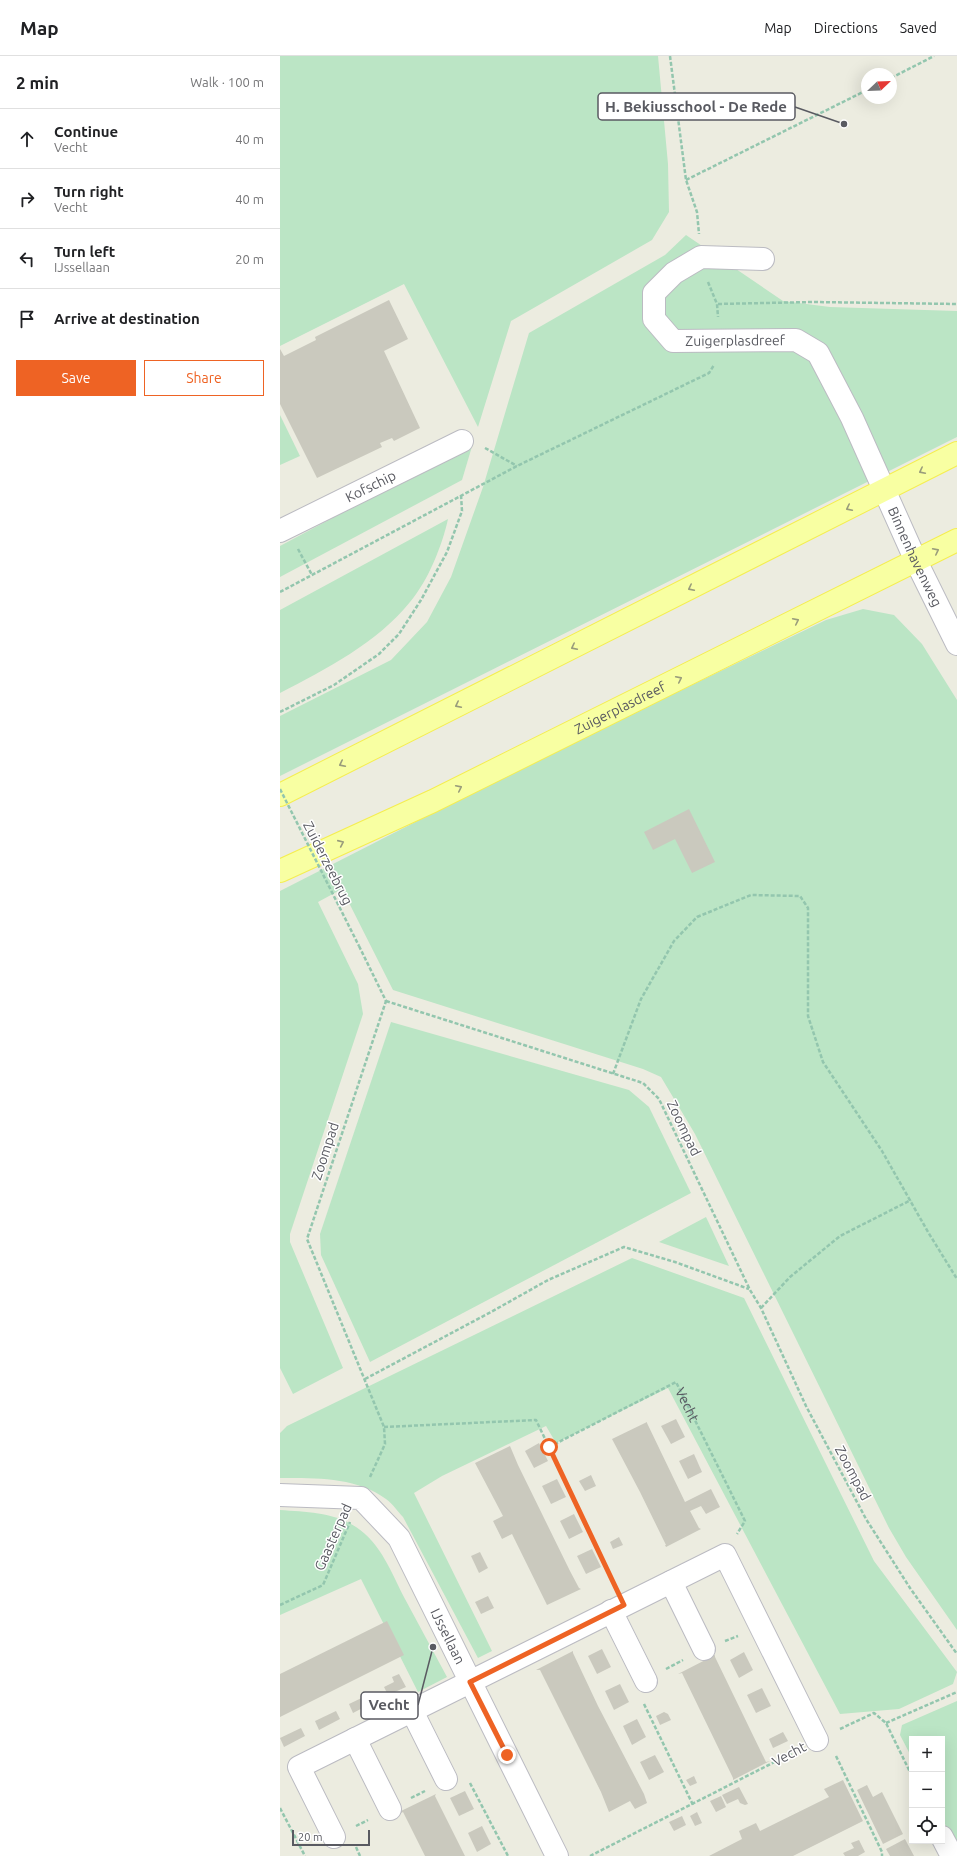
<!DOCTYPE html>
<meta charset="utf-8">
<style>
:root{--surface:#fff;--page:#f6f6f6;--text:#202124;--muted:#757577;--line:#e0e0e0;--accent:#ee6324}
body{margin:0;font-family:Ubuntu,sans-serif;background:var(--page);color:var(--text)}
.controls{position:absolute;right:12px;bottom:12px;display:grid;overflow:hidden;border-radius:0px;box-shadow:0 4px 16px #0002}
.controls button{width:36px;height:36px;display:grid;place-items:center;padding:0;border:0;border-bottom:1px solid var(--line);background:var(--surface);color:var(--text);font:20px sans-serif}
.compass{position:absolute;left:581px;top:12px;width:36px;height:36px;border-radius:50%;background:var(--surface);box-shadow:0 4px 16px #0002;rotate:67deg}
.scale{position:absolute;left:12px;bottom:10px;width:78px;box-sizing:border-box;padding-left:4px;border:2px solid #595a61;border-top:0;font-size:11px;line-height:14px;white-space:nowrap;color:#595a61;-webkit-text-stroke:3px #fff;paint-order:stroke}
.stop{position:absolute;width:12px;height:12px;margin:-9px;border:3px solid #ee6324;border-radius:50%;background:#fff}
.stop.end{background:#ee6324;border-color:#fff;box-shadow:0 1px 4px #0008}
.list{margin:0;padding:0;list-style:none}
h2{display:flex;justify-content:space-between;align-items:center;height:52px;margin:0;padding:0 16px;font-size:17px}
h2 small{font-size:13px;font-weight:400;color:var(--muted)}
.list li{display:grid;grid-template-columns:26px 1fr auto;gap:12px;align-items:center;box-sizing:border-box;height:60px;padding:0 16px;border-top:1px solid var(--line)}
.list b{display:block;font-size:15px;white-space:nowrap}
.list p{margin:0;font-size:13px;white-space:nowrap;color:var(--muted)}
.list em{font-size:13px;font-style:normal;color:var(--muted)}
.actions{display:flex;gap:8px;padding:12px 16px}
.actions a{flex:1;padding:9px 0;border:1px solid var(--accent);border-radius:0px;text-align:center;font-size:14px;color:var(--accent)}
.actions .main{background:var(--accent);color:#fff}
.icon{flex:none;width:22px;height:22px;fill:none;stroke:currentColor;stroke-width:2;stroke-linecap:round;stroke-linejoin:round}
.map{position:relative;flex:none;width:677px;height:1800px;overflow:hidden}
header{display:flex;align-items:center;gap:24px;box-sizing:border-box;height:56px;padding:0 20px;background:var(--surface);border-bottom:1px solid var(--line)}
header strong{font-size:19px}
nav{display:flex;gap:22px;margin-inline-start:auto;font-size:14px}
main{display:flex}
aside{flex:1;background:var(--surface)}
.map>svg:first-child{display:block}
.green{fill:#bbe5c5}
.building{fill:#cac9be}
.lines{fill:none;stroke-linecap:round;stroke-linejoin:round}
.minor-casing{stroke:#bbbbc2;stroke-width:24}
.major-casing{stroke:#f5ee50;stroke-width:24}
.path{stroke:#93c6ae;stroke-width:2.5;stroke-dasharray:4 2;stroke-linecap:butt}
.minor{stroke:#fff;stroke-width:22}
.major{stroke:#f8ffa2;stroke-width:22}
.path-bridge{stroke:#93c6ae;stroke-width:2.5;stroke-dasharray:4 2;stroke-linecap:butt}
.oneway{stroke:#999c7b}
.route{stroke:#ee6324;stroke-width:5}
.labels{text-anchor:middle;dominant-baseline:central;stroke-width:3;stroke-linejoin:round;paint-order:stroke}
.street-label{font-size:14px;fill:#595a61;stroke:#fff}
.leader{fill:none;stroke:#595a61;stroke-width:1.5}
.callout-dot{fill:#595a61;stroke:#fff;stroke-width:1.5}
.callout{fill:#fff;stroke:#595a61;stroke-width:1.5}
.callout-label{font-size:15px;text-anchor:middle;font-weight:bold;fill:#595a61}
</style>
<header>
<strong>Map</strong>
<nav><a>Map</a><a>Directions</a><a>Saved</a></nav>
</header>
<main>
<aside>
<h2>2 min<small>Walk · 100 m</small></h2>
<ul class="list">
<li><svg class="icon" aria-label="ahead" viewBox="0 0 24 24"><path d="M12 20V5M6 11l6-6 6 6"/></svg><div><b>Continue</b><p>Vecht</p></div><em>40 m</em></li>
<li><svg class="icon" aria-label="right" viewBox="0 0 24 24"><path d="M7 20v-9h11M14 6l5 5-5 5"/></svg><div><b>Turn right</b><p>Vecht</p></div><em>40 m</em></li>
<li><svg class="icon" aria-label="left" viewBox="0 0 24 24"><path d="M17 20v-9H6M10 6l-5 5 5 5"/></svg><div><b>Turn left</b><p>IJssellaan</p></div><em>20 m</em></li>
<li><svg class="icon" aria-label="arrive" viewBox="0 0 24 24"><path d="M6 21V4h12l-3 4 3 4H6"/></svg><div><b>Arrive at destination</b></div></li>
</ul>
<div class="actions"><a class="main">Save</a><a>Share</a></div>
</aside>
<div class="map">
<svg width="677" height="1800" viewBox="0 0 677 1800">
<rect width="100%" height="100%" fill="#ecece0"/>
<!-- green -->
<g class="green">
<polygon points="0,0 378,0 388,108 389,156 372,184 231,265 198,371 124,228 0,290"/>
<polygon points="406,179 503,245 550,251 677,255 677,381 0,720 0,660 111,604 147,566 171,521 203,431 249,277 385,199"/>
<polygon points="0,359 20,400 0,409"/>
<polygon points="193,387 182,424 0,521 0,490"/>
<path d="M168 463C162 490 148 525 130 546 97 587 46 613 0 637V554Z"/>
<polygon points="583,553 614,559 642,588 677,644 677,1574 626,1501 609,1472 415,1078 381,1021 363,1013 113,934 62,833 38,846 78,928 83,958 10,1178 10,1186 63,1312 13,1338 0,1312 0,835 261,702 546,564"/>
<polygon points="111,966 349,1034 369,1051 411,1137 90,1306 41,1199 40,1178"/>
<polygon points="426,1161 449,1210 379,1186"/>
<path d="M352 1202 464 1242 594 1505 677 1616 673 1628 619 1653 560 1658 388 1332 276 1387 266 1370 162 1420 134 1437 212 1595 198 1602 123 1461C118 1456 113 1448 106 1443 76 1421 36 1422 0 1422V1377L7 1370Z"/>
<path d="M0 1454C26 1456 53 1456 76 1471 101 1487 112 1518 125 1543 139 1569 153 1595 167 1621L138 1636 81 1523 0 1559Z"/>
<polygon points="677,1645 677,1792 662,1762 662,1683 632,1683 632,1702 620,1679 622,1669"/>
</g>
<!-- building -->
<g class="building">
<polygon points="109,244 128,283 104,295 140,372 114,385 112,382 100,387 102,391 37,422 0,348 0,293 4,300 36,284 35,281"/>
<polygon points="409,753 435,806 412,817 395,783 373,794 364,776"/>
<polygon points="396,1363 405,1381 391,1388 381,1370"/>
<polygon points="367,1366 367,1367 405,1446 431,1433 440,1451 426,1458 421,1450 410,1455 419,1472 421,1473 386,1491 385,1489 386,1489 360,1436 332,1383"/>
<polygon points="259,1387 268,1405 254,1412 245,1395"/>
<polygon points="230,1390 238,1409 290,1515 299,1532 301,1533 267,1549 232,1478 222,1483 213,1465 223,1460 195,1407"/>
<polygon points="414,1398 422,1416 408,1423 399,1405"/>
<polygon points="311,1419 316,1430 305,1435 299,1425"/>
<polygon points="277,1423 286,1441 271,1448 262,1430"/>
<polygon points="294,1458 303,1476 289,1483 280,1465"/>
<polygon points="339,1481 343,1489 333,1493 330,1486"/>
<polygon points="312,1493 321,1511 306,1518 297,1500"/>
<polygon points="200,1496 208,1512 199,1517 191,1500"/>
<polygon points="208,1540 214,1552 201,1558 195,1546"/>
<polygon points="107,1565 124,1599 0,1661 0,1618"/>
<polygon points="322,1593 331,1611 317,1618 308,1600"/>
<polygon points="293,1595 293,1597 318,1650 364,1738 367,1747 355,1753 350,1745 329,1756 321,1736 260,1614 256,1614"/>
<polygon points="464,1596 473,1614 459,1622 450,1604"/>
<polygon points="435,1599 435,1601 486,1706 490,1705 453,1724 453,1722 402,1617 398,1618"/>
<polygon points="119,1618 126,1631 108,1639 104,1631 114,1626 112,1621"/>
<polygon points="340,1628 349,1646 334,1654 325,1635"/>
<polygon points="482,1632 491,1650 476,1657 467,1639"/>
<polygon points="90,1638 94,1646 73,1657 69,1648"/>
<polygon points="56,1655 60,1663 39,1674 35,1665"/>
<polygon points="384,1656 388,1658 391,1664 380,1669 376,1660"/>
<polygon points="357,1663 366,1681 352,1689 343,1670"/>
<polygon points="21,1672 25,1680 4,1691 0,1682"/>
<polygon points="503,1676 508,1685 493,1692 489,1683"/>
<polygon points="375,1699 384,1716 369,1724 360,1706"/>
<polygon points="414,1720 417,1727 410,1730 406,1724"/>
<polygon points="563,1724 583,1765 513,1800 429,1800 462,1783 459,1775 476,1767 480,1775 549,1741 544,1733"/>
<polygon points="587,1729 593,1741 602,1736 623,1778 603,1788 577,1734"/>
<polygon points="459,1731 468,1748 465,1749 460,1747 458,1743 447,1748 442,1739"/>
<polygon points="185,1735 194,1753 179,1760 170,1742"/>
<polygon points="156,1738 155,1740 185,1800 145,1800 123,1756 121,1757 121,1755"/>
<polygon points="441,1740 446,1751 436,1756 430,1745"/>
<polygon points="417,1756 422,1767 415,1770 410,1760"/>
<polygon points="402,1760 406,1769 394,1775 389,1766"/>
<polygon points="202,1770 211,1788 197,1796 188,1777"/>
<polygon points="625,1783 634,1800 610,1800 606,1793"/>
<polygon points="579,1784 585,1796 578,1800 565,1800 563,1797 574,1792 571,1787"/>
</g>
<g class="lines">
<defs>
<g id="minor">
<path id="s2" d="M483 203 421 201 394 217 374 237V263L393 285 516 284 538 297 572 362 636 505 677 588"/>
<path id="s3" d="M0 475 182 385"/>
<path id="s4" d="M0 1439 81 1442 119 1482 277 1800"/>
<polyline points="391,1526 424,1593"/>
<polyline points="331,1555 366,1625"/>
<polyline points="132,1655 166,1723"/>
<polyline points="75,1683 110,1753"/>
<polyline points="54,1781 19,1711 445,1499 537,1684"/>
<polyline points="662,1781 672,1800"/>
</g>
<g id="major">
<polyline points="0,739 677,397"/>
<path id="s5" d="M0 815 153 745 677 484"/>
</g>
</defs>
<!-- minor casing -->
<use href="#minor" class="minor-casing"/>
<!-- major casing -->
<use href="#major" class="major-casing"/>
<!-- path -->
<g class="path">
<polyline points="390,0 406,124 417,156 419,178"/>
<polyline points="611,22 654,0"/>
<polyline points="406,124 587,34"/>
<polyline points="428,226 437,248 438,261"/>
<polyline points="438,248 532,246 677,248"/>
<polyline points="205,392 237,410"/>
<polyline points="18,493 32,519"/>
<polyline points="0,536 237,410 429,317 434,309"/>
<polyline points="0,656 54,629 99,598 119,578 141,544 167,496 182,455 181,439"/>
<polyline points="79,890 106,945"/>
<polyline points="106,945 363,1027 379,1043 470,1234 481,1252 526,1350 586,1463 630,1532 677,1598"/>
<polyline points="333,1018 361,943 394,885 417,861 471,839 520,840 528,852 528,960 543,1006 602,1095 648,1176 677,1223"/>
<polyline points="481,1252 510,1221 560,1180 631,1144"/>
<polyline points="85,1323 211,1256 268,1224 344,1191 395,1206 469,1233"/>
<polyline points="104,1371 256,1364 334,1527"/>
<path id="s1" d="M269 1391 396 1326 465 1465 457 1478"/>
<polyline points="90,1421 105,1388 104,1371 27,1183 106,945"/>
<polyline points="0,1549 43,1529 70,1466"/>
<polyline points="445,1585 458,1580"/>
<polyline points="386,1613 403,1604"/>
<polyline points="364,1648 413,1749"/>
<polyline points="606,1667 677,1636"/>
<polyline points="560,1673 594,1657 606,1667 632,1720"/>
<polyline points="556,1700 602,1796 602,1800"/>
<polyline points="190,1727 228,1800"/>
<polyline points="131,1742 145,1735"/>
<polyline points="0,1752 25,1800"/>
<polyline points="76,1770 88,1764"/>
<polyline points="76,1791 80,1800"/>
<polyline points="310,1800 516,1695"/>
</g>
<!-- minor -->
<use href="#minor" class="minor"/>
<!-- major -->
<use href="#major" class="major"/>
<!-- path-bridge -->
<polyline class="path-bridge" points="0,733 79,890"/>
</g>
<!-- one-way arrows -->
<defs><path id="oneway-chevron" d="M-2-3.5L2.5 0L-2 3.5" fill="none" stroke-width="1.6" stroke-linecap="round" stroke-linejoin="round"/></defs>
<g class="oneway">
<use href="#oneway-chevron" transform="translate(642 415) rotate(153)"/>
<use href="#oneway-chevron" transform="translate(569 452) rotate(153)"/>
<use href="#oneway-chevron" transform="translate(656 495) rotate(-27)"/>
<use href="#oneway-chevron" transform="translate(411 532) rotate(153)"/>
<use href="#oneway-chevron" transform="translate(516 565) rotate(-26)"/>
<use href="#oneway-chevron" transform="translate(294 591) rotate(153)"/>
<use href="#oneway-chevron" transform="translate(399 623) rotate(-26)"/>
<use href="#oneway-chevron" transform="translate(178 649) rotate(153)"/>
<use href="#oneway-chevron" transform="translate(62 708) rotate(153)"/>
<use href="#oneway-chevron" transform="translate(179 732) rotate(-26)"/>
<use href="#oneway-chevron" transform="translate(61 787) rotate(-24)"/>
</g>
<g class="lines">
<!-- route -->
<polyline class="route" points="227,1699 190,1626 344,1549 269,1391"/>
</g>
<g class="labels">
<!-- street labels -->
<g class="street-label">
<text stroke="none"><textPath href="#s2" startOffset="239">Zuigerplasdreef</textPath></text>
<text stroke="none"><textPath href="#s3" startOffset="101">Kofschip</textPath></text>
<text stroke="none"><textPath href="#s2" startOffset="551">Binnenhavenweg</textPath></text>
<text stroke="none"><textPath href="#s5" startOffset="377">Zuigerplasdreef</textPath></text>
<text transform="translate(48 807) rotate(63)">Zuiderzeebrug</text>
<text transform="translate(404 1072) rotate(64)">Zoompad</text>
<text transform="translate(45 1095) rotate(-72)">Zoompad</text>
<text stroke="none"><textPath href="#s1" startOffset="168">Vecht</textPath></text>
<text transform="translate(573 1417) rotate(62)">Zoompad</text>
<text transform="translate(53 1481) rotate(-66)">Gaasterpad</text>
<text stroke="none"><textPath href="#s4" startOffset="246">IJssellaan</textPath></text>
<text transform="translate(509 1698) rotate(-28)">Vecht</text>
</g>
</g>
<!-- callouts -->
<path class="leader" d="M564 68L515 51M153 1591L138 1649"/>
<g class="callout-dot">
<circle cx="564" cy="68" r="4"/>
<circle cx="153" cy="1591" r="4"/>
</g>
<g class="callout">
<rect x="318" y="37" width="197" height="27" rx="4"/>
<rect x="81" y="1636" width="57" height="27" rx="4"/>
</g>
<g class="callout-label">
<text x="416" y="56">H. Bekiusschool - De Rede</text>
<text x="109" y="1654">Vecht</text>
</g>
</svg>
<div class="controls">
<button>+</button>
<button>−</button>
<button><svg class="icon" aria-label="locate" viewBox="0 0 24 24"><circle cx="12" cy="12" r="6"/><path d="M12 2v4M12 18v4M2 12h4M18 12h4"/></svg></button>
</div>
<svg class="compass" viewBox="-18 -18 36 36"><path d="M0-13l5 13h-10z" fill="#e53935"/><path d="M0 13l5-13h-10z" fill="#757577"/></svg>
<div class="scale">20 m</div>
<div class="stop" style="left:269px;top:1391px"></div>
<div class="stop end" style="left:227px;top:1699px"></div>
</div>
</main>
